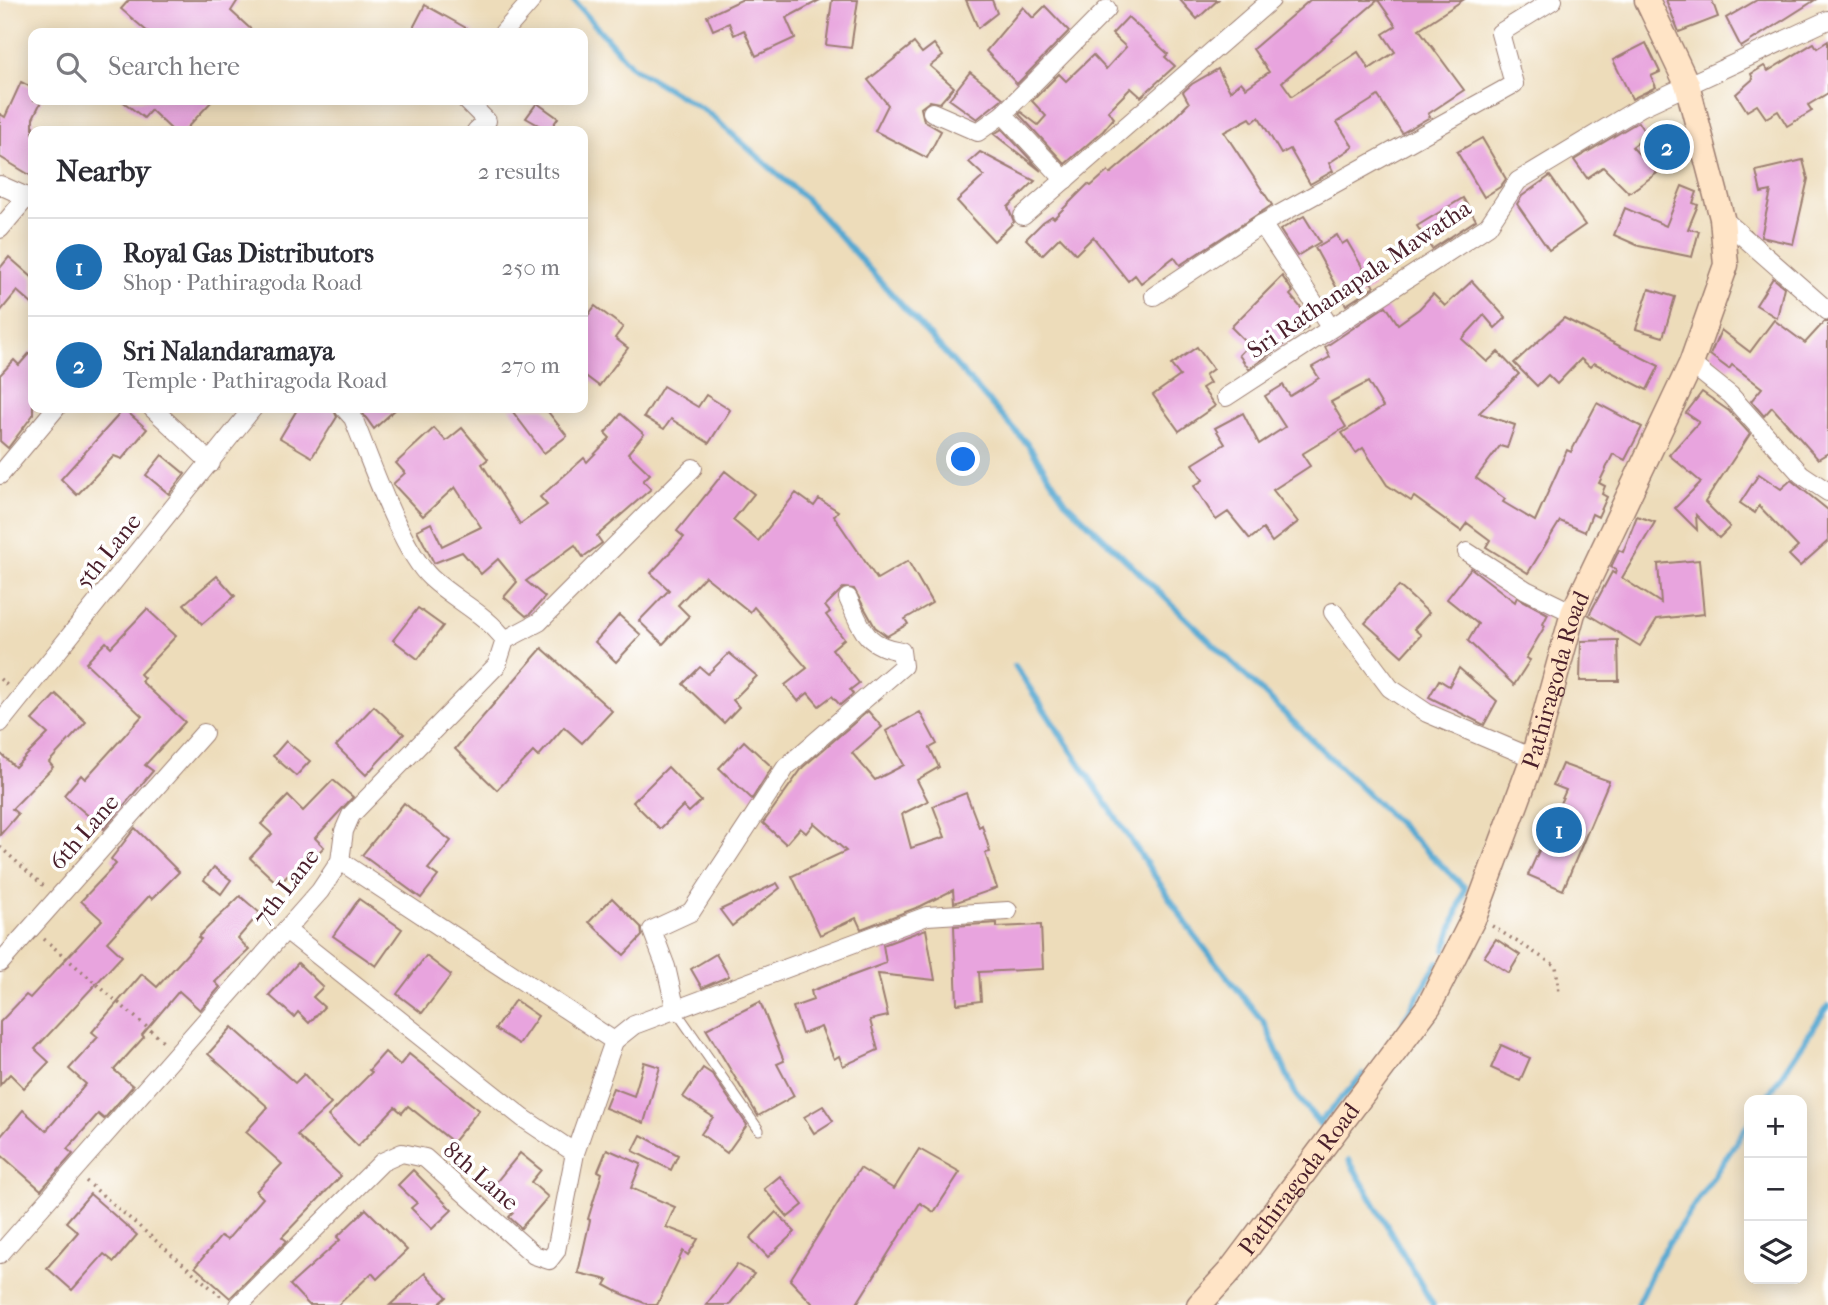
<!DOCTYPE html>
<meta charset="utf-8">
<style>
:root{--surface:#fff;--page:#f2f2f3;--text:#2b2b33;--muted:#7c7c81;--line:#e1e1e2;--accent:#1f6fb2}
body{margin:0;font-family:"IM FELL French Canon",serif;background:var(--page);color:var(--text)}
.controls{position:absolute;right:21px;bottom:21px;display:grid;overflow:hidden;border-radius:14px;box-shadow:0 4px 18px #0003}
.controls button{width:63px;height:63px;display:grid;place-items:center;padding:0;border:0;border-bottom:2px solid var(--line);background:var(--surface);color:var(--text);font:35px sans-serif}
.you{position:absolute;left:964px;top:460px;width:24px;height:24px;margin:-18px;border:5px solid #fff;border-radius:50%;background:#1a73e8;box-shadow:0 0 0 10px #1a73e833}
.badge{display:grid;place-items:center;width:46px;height:46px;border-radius:50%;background:var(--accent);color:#fff;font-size:23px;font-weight:700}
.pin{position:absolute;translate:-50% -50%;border:4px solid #fff;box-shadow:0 2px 7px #0006}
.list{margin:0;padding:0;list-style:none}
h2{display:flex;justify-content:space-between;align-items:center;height:91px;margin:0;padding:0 28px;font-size:30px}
h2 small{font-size:23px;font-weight:400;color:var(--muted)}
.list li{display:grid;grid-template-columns:46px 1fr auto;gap:21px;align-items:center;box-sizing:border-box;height:98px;padding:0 28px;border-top:2px solid var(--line)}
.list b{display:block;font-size:26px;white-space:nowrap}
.list p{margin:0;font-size:23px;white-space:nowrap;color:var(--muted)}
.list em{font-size:23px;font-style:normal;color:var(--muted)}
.icon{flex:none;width:38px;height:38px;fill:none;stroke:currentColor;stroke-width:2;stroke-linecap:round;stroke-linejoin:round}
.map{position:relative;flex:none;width:1828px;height:1305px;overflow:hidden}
.search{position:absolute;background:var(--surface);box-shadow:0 4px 18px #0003;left:28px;top:28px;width:560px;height:77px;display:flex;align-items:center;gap:18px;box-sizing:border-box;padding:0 24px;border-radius:14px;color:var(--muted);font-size:26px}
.panel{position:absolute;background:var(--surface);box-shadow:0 4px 18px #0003;left:28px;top:126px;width:560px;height:287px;border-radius:14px}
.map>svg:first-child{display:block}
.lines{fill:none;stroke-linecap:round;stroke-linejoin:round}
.stream{stroke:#55a8d1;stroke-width:6}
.building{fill:#e8a4de;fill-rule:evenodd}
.lane-casing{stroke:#9c7e72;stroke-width:11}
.street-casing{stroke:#9c7e72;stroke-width:20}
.secondary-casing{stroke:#9c7e72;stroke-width:27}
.path{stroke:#9c7e72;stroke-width:3.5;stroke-dasharray:2 5;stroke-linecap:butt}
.lane{stroke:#fff;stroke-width:9}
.street{stroke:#fff;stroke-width:18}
.secondary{stroke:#ffe4c6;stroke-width:24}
.labels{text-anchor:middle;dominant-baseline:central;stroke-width:7;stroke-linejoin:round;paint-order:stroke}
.street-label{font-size:24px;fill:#4a1f2b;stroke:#fff}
</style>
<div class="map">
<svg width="1828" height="1305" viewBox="0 0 1828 1305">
<rect width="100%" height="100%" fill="#fff"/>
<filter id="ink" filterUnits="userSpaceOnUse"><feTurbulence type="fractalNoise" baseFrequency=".0143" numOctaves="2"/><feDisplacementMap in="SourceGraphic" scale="14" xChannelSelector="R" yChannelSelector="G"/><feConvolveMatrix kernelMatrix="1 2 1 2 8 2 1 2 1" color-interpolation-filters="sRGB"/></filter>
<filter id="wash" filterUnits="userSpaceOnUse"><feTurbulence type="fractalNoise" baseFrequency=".00686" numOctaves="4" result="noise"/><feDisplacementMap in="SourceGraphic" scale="28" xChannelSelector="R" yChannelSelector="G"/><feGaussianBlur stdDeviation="1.57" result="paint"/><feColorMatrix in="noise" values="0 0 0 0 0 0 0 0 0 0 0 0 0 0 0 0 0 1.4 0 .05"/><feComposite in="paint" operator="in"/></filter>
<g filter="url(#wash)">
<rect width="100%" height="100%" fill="#eddcba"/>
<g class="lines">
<!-- stream -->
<g class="stream">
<polyline points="573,0 632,67 707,112 806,199 1029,446 1066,502 1465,888 1445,950"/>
<polyline points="1015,666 1194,935 1265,1024 1296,1095 1320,1124"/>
<polyline points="1404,1020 1438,962"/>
<polyline points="1765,1100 1828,1006"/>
<polyline points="1319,1123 1363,1075"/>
<polyline points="1349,1160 1433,1305"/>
<polyline points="1637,1305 1657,1261 1749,1123"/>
</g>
</g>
<g id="blocks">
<!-- building -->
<g class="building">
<polygon points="129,0 238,0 231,11 255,33 149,33 121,9"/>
<polygon points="741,0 820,0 786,18 795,38 756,56 744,30 734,35 729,23 713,30 707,16"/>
<polygon points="832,0 858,0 851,48 826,45"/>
<polygon points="966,0 992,0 997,13 978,28"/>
<polygon points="1180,0 1218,0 1197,19"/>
<path d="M1310 0H1463L1419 29 1464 90 1428 114 1430 117 1402 133 1378 96 1337 122 1353 147 1329 163 1333 171 1310 184 1290 149 1281 154 1259 117 1253 122 1250 118 1224 132 1272 205 1180 265 1174 257 1141 283 1135 275 1128 281 1093 237 1076 254 1060 237 1042 255 1026 239 1043 222 1052 216 1054 218 1088 184 1091 186 1108 171 1110 174 1168 124 1189 103 1183 92 1192 84 1218 69 1230 91 1241 82 1246 88 1269 72 1253 49ZM1378 0 1396 26 1383 34 1395 52 1369 69 1358 52 1292 96 1282 82Z"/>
<polygon points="1666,0 1712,0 1718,17 1679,32"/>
<polygon points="1757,0 1815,0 1741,47 1726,18"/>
<polygon points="425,5 475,33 423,33 413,28"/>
<polygon points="1045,6 1069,31 1017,84 986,51 1023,7 1033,18"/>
<polygon points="1128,17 1168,54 1165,57 1175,66 1141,97 1131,88 1108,111 1114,118 1103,131 1065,164 1019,114 1021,112 1038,125 1046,116 1032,101 1059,74 1066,81 1093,55 1106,69 1126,47 1112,34"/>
<polygon points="1828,41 1828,93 1808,105 1812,111 1787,126 1778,111 1766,118 1757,105 1747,111 1736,94 1753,79 1751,74 1764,66 1768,71 1814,43 1817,48"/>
<polygon points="914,43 922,53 934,44 943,56 930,66 954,87 940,103 930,101 921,108 924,121 941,131 927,158 875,131 888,105 868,80"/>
<polygon points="1646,43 1660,72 1651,76 1656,87 1632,99 1613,60"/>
<polygon points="970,72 1003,98 977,119 949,99"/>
<polygon points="21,82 33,88 33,100 42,100 33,118 33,177 0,157 0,114 5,117"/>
<polygon points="121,100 213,100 184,131 173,131 151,110 144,118"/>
<polygon points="537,103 558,118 549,131 526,118"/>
<polygon points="1638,122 1647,136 1632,147 1657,173 1629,193 1603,167 1587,178 1574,160"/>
<polygon points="1002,129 1041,171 994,134"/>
<polygon points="1482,138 1506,179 1500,187 1484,197 1457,152"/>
<polygon points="980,152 1035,181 1008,207 1014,222 994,241 957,201 984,176 969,162"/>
<polygon points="1803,160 1808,179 1793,244 1761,237 1771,191 1761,193 1756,171"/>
<polygon points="1550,176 1585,225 1549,250 1517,204 1522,196"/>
<polygon points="1682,186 1697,192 1693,203 1698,205 1688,229 1699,231 1692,257 1639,246 1614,235 1625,208 1666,226"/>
<polygon points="1463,198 1476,220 1432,249 1417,226"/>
<polygon points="1304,216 1320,242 1297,256 1280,230"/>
<polygon points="1337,235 1342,244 1347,241 1374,287 1346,305 1315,248"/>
<polygon points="9,257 33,278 33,305 17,291 0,312 0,268"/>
<polygon points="1282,276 1293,292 1290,295 1308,316 1302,320 1308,327 1249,369 1239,355 1249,345 1231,327"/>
<polygon points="1773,278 1784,287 1777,318 1756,305"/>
<polygon points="1472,281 1506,318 1495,328 1484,315 1462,339 1487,362 1498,352 1519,374 1479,413 1515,425 1507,448 1500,446 1476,478 1505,499 1503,502 1535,521 1567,450 1571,452 1597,403 1642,427 1625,460 1613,454 1599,483 1605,486 1602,494 1607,497 1598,517 1592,514 1585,532 1560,521 1528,573 1486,547 1490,540 1467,523 1461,531 1414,497 1411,501 1387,485 1363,448 1356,453 1342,433 1383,407 1368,382 1331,402 1346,427 1302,454 1310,466 1273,490 1298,522 1272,542 1263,529 1250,539 1228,512 1216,520 1194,486 1203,480 1193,464 1225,444 1215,428 1243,413 1259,444 1285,427 1265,396 1283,385 1290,396 1319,378 1312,367 1330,357 1325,347 1386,306 1398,324 1419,309 1433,294 1445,306"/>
<polygon points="1649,289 1675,297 1663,337 1636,329"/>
<polygon points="595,306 623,327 615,338 628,348 599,386 583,374 583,322"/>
<polygon points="1564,318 1659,366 1647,390 1594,363 1590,367 1581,359 1557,384 1548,375 1537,386 1514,363"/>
<polygon points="1774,320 1805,343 1824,322 1828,322 1828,453 1818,459 1772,407 1764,416 1751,401 1762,388 1732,365 1729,369 1710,355 1721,330 1750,352"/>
<polygon points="1197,347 1213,369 1205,375 1210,383 1202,388 1215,406 1179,431 1153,395 1180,376 1171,365"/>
<polygon points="33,349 33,415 8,448 0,441 0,375 14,360 19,365"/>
<polygon points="663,386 698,407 706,395 730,410 709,443 671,419 664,429 644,417"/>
<polygon points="1702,392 1729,411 1750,434 1705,502 1730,527 1719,538 1696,515 1697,530 1675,508 1701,482 1669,455 1699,422 1686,413"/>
<polygon points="298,408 333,408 337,417 312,457 280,438"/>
<polygon points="359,408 397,408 374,429"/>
<polygon points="510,408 545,408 567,436 544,453"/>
<polygon points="124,409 147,429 122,459 114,456 77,495 61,479"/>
<polygon points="621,414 644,434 628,453 650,474 643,481 651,489 597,536 602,543 583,557 575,545 526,581 545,597 530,614 526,616 504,597 517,582 498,559 481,574 462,552 434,563 417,530 431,523 442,546 481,527 455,487 423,516 393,484 405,473 396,463 434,428 446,441 462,428 488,459 482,464 520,524 547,505 540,497 584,458 587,462 610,438 605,433"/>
<polygon points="162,455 185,474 169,494 146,475"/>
<polygon points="725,471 754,494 733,520 758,541 796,493 814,506 819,499 838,511 834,516 877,579 908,561 932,603 905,619 908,624 887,636 875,627 854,589 843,588 825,606 830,612 826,615 844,639 832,649 859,683 850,690 853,694 840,705 832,696 819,706 808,693 798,701 785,685 807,668 754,607 750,612 705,576 678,605 689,616 663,644 639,621 669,590 651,573 684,537 677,531"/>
<polygon points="1759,474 1781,489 1791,480 1828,510 1828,541 1800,566 1789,555 1798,547 1759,506 1755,513 1740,503"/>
<polygon points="1637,516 1655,522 1622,578 1661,603 1658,564 1699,560 1704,614 1657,619 1640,646 1589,615 1612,572 1615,574 1616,570 1611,567 1619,550 1623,552"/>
<polygon points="1471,568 1515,602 1517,597 1548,614 1543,624 1545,626 1526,658 1530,660 1514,685 1468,641 1478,624 1447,599"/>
<polygon points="217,576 235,596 202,624 184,604"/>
<polygon points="1399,586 1429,613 1414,629 1421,635 1402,656 1365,623"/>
<polygon points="418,608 443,626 418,659 393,640"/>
<polygon points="147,609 176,636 140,674 144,678 141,681 185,722 145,765 153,771 104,829 64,795 81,775 85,779 142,716 86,663 106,642 111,647"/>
<polygon points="619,615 641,635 616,662 595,642"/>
<polygon points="1618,640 1619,681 1580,681 1581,641"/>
<polygon points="542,648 612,711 582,743 564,727 538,757 533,752 497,790 455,749"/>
<polygon points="729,653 757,676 733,700 739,707 724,723 683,684 700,667 708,674"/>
<polygon points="1459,668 1497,701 1484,725 1429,697 1439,680 1449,686"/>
<polygon points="56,694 86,722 49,762 53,767 12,809 18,814 0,835 0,753 15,767 48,734 32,720"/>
<polygon points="374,706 404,734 366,775 336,746"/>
<polygon points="868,711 882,727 852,753 875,780 904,765 886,731 920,712 937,744 930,748 939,767 917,780 928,801 902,814 911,848 945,837 933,806 966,793 979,827 982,825 990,852 985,853 997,888 954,903 953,890 921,906 861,929 856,918 820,935 792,876 846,851 814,823 806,833 800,828 786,844 763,823 803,767"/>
<polygon points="286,741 310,761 296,776 273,756"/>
<polygon points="744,741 772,767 752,799 719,768"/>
<polygon points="1562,764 1609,781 1563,890 1528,875 1566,790 1553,785"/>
<polygon points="668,767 701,801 689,812 683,806 660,829 633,802"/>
<polygon points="333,780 353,797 315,838 324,847 305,866 300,862 279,885 250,858 272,834 261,824 288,796 303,811"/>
<polygon points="404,803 451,841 428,869 438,876 421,898 362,855"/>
<polygon points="135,828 179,872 152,899 149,896 107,942 122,956 35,1049 49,1062 24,1088 10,1074 0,1085 0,1022 26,995 30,998 102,920 81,901 116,864 111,859"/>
<polygon points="214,867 231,880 221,894 204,880"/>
<polygon points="777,883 780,888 732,926 720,910"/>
<polygon points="240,896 260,913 238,938 249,950 215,982 220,987 200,1010 179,991 142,1035 144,1037 114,1070 133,1086 104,1119 98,1114 67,1149 73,1154 41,1190 0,1154 0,1137 23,1110 46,1131 86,1084 69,1069 98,1037 92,1032 142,974 157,987 201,939 198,937"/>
<polygon points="612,898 641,927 642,936 624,955 589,922"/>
<polygon points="359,899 402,929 376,966 333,936"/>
<polygon points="997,923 997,927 1041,925 1043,969 979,972 981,1001 957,1004 954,926"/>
<polygon points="926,929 935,980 878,974 888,1016 870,1020 878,1050 843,1066 839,1056 834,1059 821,1027 802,1034 793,1007 813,1000 811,991 886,963 883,945"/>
<polygon points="1496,939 1520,955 1509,973 1484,957"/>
<polygon points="716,954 729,976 702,988 691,969"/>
<polygon points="426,956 451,975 422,1013 397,994"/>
<polygon points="298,963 323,987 313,997 324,1007 309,1023 298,1012 294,1017 269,995"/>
<polygon points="515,1000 538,1016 519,1044 495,1029"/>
<polygon points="760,1002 784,1061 777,1064 794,1096 758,1116 706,1029"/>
<polygon points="232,1027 295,1083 304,1074 331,1104 297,1135 341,1176 282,1237 287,1241 230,1298 195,1267 221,1236 227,1240 263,1198 256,1191 282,1164 246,1132 268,1107 208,1054"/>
<polygon points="1501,1045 1530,1058 1520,1081 1491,1068"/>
<polygon points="385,1052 400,1065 409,1054 479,1110 453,1142 408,1106 402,1113 395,1107 358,1146 328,1116 372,1072 369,1070"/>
<polygon points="644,1062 660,1067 644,1123 605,1108 613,1088 634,1096"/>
<polygon points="703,1068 712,1074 747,1125 727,1153 701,1134 713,1117 683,1097"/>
<polygon points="823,1106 833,1121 814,1133 804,1117"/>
<polygon points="641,1135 678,1155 671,1170 633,1151"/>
<polygon points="607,1149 641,1164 631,1188 675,1207 666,1227 698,1239 688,1255 683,1251 657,1305 649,1305 618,1292 605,1285 608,1280 578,1273 590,1220 588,1219 602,1173 598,1171"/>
<polygon points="919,1149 960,1172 934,1212 920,1203 856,1305 814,1305 790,1280 860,1168 894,1189"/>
<polygon points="520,1153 541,1170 531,1182 548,1197 521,1228 509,1217 513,1213 488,1192"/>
<polygon points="413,1170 452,1210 432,1229 411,1208 417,1203 398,1185"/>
<polygon points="780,1176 803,1205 788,1217 764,1189"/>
<polygon points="90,1194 137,1235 114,1262 104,1254 72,1290 47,1268 78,1232 66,1222"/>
<polygon points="366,1209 407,1250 377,1279 372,1273 338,1305 309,1305 290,1285 340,1240 337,1237"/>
<polygon points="776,1212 795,1232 768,1257 750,1238"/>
<polygon points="737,1264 754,1274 729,1305 706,1305"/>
<polygon points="425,1273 447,1297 438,1305 390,1305"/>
</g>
</g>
</g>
<g filter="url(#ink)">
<use href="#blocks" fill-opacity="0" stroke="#9c7e72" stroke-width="2"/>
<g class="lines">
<defs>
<polyline id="lane" points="676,1011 759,1130"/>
<g id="street">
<polyline points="503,33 532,0"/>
<polyline points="466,100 487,121 476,131"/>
<polyline points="932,112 978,132 1003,114 1065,180"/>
<polyline points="1003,114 1107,9"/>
<polyline points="0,185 27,197 0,229"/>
<polyline points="1023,216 1271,0"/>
<polyline points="1722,218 1828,311"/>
<polyline points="1262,224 1330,327"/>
<polyline points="1154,296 1262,224 1514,84 1500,33 1553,0"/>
<polyline points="1691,364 1730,395 1801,474 1828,492"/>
<polyline points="1226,397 1488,226 1518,181 1641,107 1828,20"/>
<polyline points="152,408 211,463"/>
<path d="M344 408 353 418C370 459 401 550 431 578 456 601 485 613 505 640"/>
<polyline points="0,475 56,408"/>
<polyline points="1467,552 1526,590 1573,613"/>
<polyline points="1333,612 1390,688 1427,713 1533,758"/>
<polyline points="0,723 253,408"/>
<polyline points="340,861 614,1041 575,1153"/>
<polyline points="0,963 204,733"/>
<path d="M676 1011 666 967 652 930 691 912 786 767 903 666 901 651C864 645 862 629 848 598"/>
<polyline points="614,1041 634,1025 927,916 1008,911"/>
<polyline points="0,1254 320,891 340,861 344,831 351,815 497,665 505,640 539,622 693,468"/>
<polyline points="239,1305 382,1162 402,1153 425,1158 534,1255 549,1260 556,1251 575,1153 523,1118 286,930"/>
</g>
<g id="secondary">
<path id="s1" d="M1199 1305 1230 1271 1429 1006 1475 915 1533 758 1573 613 1691 364 1726 265 1722 218 1687 84 1647 0"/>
</g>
</defs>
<!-- lane casing -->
<use href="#lane" class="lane-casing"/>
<!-- street casing -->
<use href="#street" class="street-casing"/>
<!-- secondary casing -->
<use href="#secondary" class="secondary-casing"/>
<!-- path -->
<g class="path">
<polyline points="0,679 9,687"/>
<polyline points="0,847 45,887"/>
<polyline points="1492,926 1556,966 1559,993"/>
<polyline points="44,939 163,1041"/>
<polyline points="86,1181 224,1299"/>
</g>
<!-- lane -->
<use href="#lane" class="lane"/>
<!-- street -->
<use href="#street" class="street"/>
<!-- secondary -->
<use href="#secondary" class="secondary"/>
</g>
</g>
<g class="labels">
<!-- street labels -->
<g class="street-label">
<text transform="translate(1359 279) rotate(-34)">Sri Rathanapala Mawatha</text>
<text transform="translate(108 551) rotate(-51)">5th Lane</text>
<text stroke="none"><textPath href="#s1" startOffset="728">Pathiragoda Road</textPath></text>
<text transform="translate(84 832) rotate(-49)">6th Lane</text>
<text transform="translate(286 887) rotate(-52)">7th Lane</text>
<text transform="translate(481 1176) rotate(41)">8th Lane</text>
<text stroke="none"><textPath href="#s1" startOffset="161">Pathiragoda Road</textPath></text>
</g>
</g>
</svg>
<div class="controls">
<button>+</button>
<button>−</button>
<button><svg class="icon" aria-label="layers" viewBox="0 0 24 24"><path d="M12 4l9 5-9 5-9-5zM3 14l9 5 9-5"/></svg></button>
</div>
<div class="you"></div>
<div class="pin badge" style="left:1559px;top:830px">1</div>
<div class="pin badge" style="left:1667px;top:147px">2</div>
<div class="search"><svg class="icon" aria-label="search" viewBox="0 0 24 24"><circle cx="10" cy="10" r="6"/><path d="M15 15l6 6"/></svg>Search here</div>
<section class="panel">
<h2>Nearby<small>2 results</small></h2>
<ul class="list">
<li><span class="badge">1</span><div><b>Royal Gas Distributors</b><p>Shop · Pathiragoda Road</p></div><em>250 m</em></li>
<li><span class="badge">2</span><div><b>Sri Nalandaramaya</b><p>Temple · Pathiragoda Road</p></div><em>270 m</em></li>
</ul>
</section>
</div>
